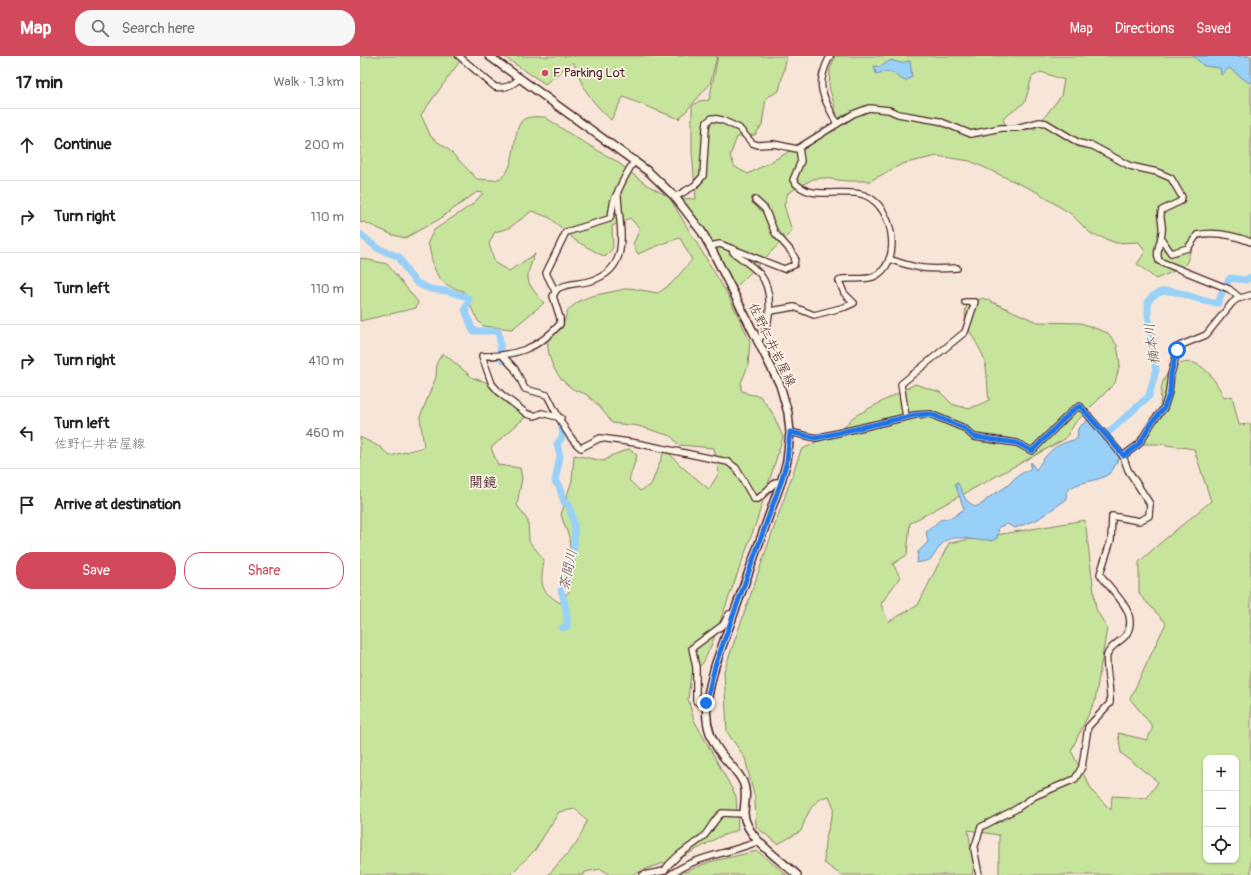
<!DOCTYPE html>
<meta charset="utf-8">
<style>
:root{--surface:#fff;--page:#f6f6f6;--text:#222;--muted:#767676;--line:#e0e0e0;--accent:#d1495b}
body{margin:0;font-family:Pangolin,"Klee One",sans-serif;background:var(--page);color:var(--text)}
.controls{position:absolute;right:12px;bottom:12px;display:grid;overflow:hidden;border-radius:8px;box-shadow:0 1px 3px #0004}
.controls button{width:36px;height:36px;display:grid;place-items:center;padding:0;border:0;border-bottom:1px solid var(--line);background:var(--surface);color:var(--text);font:20px sans-serif}
.stop{position:absolute;width:12px;height:12px;margin:-9px;border:3px solid #1a73e8;border-radius:50%;background:#fff}
.stop.end{background:#1a73e8;border-color:#fff;box-shadow:0 1px 4px #0008}
.list{margin:0;padding:0;list-style:none}
h2{display:flex;justify-content:space-between;align-items:center;height:52px;margin:0;padding:0 16px;font-size:17px}
h2 small{font-size:13px;font-weight:400;color:var(--muted)}
.list li{display:grid;grid-template-columns:26px 1fr auto;gap:12px;align-items:center;box-sizing:border-box;height:72px;padding:0 16px;border-top:1px solid var(--line)}
.list b{display:block;font-size:15px;white-space:nowrap}
.list p{margin:0;font-size:13px;white-space:nowrap;color:var(--muted)}
.list em{font-size:13px;font-style:normal;color:var(--muted)}
.actions{display:flex;gap:8px;padding:12px 16px}
.actions a{flex:1;padding:9px 0;border:1px solid var(--accent);border-radius:16px;text-align:center;font-size:14px;color:var(--accent)}
.actions .main{background:var(--accent);color:#fff}
.icon{flex:none;width:22px;height:22px;fill:none;stroke:currentColor;stroke-width:2;stroke-linecap:round;stroke-linejoin:round}
.map{position:relative;flex:none;width:891px;height:819px;overflow:hidden}
header{display:flex;align-items:center;gap:24px;box-sizing:border-box;height:56px;padding:0 20px;background:var(--accent);color:#fff}
header strong{font-size:19px}
nav{display:flex;gap:22px;margin-inline-start:auto;font-size:14px}
.search{width:280px;height:36px;background:var(--page);display:flex;align-items:center;gap:10px;box-sizing:border-box;padding:0 14px;border-radius:16px;color:var(--muted);font-size:15px}
main{display:flex}
aside{flex:1;background:var(--surface)}
.map>svg:first-child{display:block}
.green{fill:#c6e49c;stroke:#888264;fill-rule:evenodd}
.water{fill:#98d0f7;stroke:#7989a5}
.lines{fill:none;stroke-linecap:round;stroke-linejoin:round}
.river{stroke:#98d0f7;stroke-width:7}
.minor-casing{stroke:#4a1f2b;stroke-width:8}
.major-casing{stroke:#4a1f2b;stroke-width:10}
.minor{stroke:#fcf5e5;stroke-width:5.5}
.major{stroke:#fcf5e5;stroke-width:7}
.route{stroke:#1a73e8;stroke-width:5}
.poi-dot{fill:#d1495b;stroke:#fcf5e5;stroke-width:1.5}
.labels{text-anchor:middle;dominant-baseline:central;stroke-width:3.5;stroke-linejoin:round;paint-order:stroke}
.poi-label{font-size:13px;fill:#4a1f2b;stroke:#fcf5e5;text-anchor:start}
.street-label{font-size:13px;fill:#4a1f2b;stroke:#fcf5e5}
.water-label{font-size:14px;font-style:italic;fill:#5e4b5e;stroke:#fcf5e5}
.neighbourhood-label{font-size:14px;font-weight:bold;fill:#4a1f2b;stroke:#fcf5e5}
</style>
<header>
<strong>Map</strong>
<div class="search"><svg class="icon" aria-label="search" viewBox="0 0 24 24"><circle cx="10" cy="10" r="6"/><path d="M15 15l6 6"/></svg>Search here</div>
<nav><a>Map</a><a>Directions</a><a>Saved</a></nav>
</header>
<main>
<aside>
<h2>17 min<small>Walk · 1.3 km</small></h2>
<ul class="list">
<li><svg class="icon" aria-label="ahead" viewBox="0 0 24 24"><path d="M12 20V5M6 11l6-6 6 6"/></svg><div><b>Continue</b></div><em>200 m</em></li>
<li><svg class="icon" aria-label="right" viewBox="0 0 24 24"><path d="M7 20v-9h11M14 6l5 5-5 5"/></svg><div><b>Turn right</b></div><em>110 m</em></li>
<li><svg class="icon" aria-label="left" viewBox="0 0 24 24"><path d="M17 20v-9H6M10 6l-5 5 5 5"/></svg><div><b>Turn left</b></div><em>110 m</em></li>
<li><svg class="icon" aria-label="right" viewBox="0 0 24 24"><path d="M7 20v-9h11M14 6l5 5-5 5"/></svg><div><b>Turn right</b></div><em>410 m</em></li>
<li><svg class="icon" aria-label="left" viewBox="0 0 24 24"><path d="M17 20v-9H6M10 6l-5 5 5 5"/></svg><div><b>Turn left</b><p>佐野仁井岩屋線</p></div><em>460 m</em></li>
<li><svg class="icon" aria-label="arrive" viewBox="0 0 24 24"><path d="M6 21V4h12l-3 4 3 4H6"/></svg><div><b>Arrive at destination</b></div></li>
</ul>
<div class="actions"><a class="main">Save</a><a>Share</a></div>
</aside>
<div class="map">
<svg width="891" height="819" viewBox="0 0 891 819">
<rect width="100%" height="100%" fill="#f7e6d8"/>
<filter id="ink" filterUnits="userSpaceOnUse"><feTurbulence type="fractalNoise" baseFrequency=".025" numOctaves="2"/><feDisplacementMap in="SourceGraphic" scale="8" xChannelSelector="R" yChannelSelector="G"/><feConvolveMatrix kernelMatrix="1 2 1 2 8 2 1 2 1" color-interpolation-filters="sRGB"/></filter>
<g filter="url(#ink)">
<!-- green -->
<g class="green">
<path d="M0 0H93L100 5 61 59 71 81 88 93 117 123C123 123 132 125 138 123 159 116 150 72 164 63 169 60 179 61 185 61L213 80 256 105 287 129 309 141 368 239 390 285 388 310 381 327V334L388 338 400 340 412 356 423 381 396 467 351 590 343 607 331 619 328 643 334 664 376 740 378 774 359 781 321 802 294 810 272 819H251L241 813 225 816 224 819H188L217 787 227 765 215 753 199 756 175 794 150 819H0V381L20 391 30 400 64 391 60 361 76 321 77 306 83 297 113 322 132 328 147 348 172 355 131 392 138 409 160 412 162 422 157 449 168 465 169 485 184 504C181 528 178 533 200 547L210 534 211 507 209 481 201 459 212 424 214 399 244 405 253 399 269 393 277 399 269 424 280 435 291 429 305 393 320 409 349 433 359 417 354 392 319 389 311 380 278 370 252 367C245 357 237 347 227 339 223 336 217 336 213 333 196 322 186 302 188 282L202 272 208 254 219 245 231 240 270 232 298 237 311 228 332 204 320 182 307 186 278 198 273 188 280 173 270 162 252 170 253 192 245 201 216 185 190 162 172 155 149 172 135 176 129 188 135 207 149 215 175 198C164 225 165 224 184 247L152 273 123 270 118 265 103 235C73 228 74 211 68 186L74 174 113 148 123 137 117 136 78 164 45 182 33 179 4 166 0 167Z"/>
<path d="M143 0H357L350 28 319 63 263 41 251 64C229 43 224 34 213 6L185 28Z"/>
<path d="M358 0H427L419 35 406 42 402 69 395 79 377 81 370 100 375 111 388 118 425 98 436 90 476 74 477 59 469 30 470 14 475 0H891V188C873 182 856 177 838 183L831 193 827 206 823 211 796 223 777 208 785 196 779 186 756 187 730 177 711 158 675 135 610 105 577 100 542 108 510 125H486L463 122 453 123 428 137 424 149 432 175 375 232 351 186 321 142 336 143 332 96V50L339 45 349 44ZM681 16 704 24 701 40 675 73 648 75 643 63 665 46 672 21Z"/>
<polygon points="0,202 27,208 58,246 56,252 0,265"/>
<path d="M623 242 677 266 721 267 748 277 757 289 760 307 755 327 715 367 705 383 550 467 547 499 533 508 540 521 521 548 528 566 558 549 589 487 725 464 736 553 747 572 735 645 711 695 733 736 751 754 752 740 787 742 798 726 761 697 758 677 787 684 793 671 770 643 806 567 779 538V506C802 484 827 466 851 445L834 393 799 388H783C786 377 794 370 798 359 802 349 799 336 803 326 805 319 811 313 816 310 839 296 856 324 864 342L872 340 879 369 891 368V819H639V779L608 774 614 810 612 819H481L464 807 465 785 474 752 469 740C451 744 447 759 441 775L418 788 396 771 395 743 385 702 367 676 364 615 441 394 486 370 493 361 555 328 580 336 592 348 609 353 629 344C627 331 628 316 624 303 619 286 599 268 607 249ZM846 702H876V804H846Z"/>
<polygon points="397,795 427,819 318,819 349,806"/>
</g>
<!-- water -->
<g class="water">
<polygon points="833,0 891,0 891,25 889,27 869,12 861,19 860,12 844,10"/>
<path d="M531 4 540 7 550 5 552 21 546 25C530 19 536 12 516 18L514 10 520 11Z"/>
<path d="M728 364 760 400C757 405 754 413 750 417 738 427 716 424 706 436L707 443 678 463 655 472 647 468 639 471 637 482 632 485C626 483 623 484 617 484 606 483 591 478 582 488 569 503 578 503 557 507L558 496 568 486 566 476 580 464 593 461 604 453 595 428 598 427 606 444 615 451 622 448 628 442 647 430 657 420 670 413 671 406 676 414C689 394 694 389 717 383L718 372Z"/>
</g>
<g class="lines">
<!-- river -->
<g class="river">
<path d="M0 178 17 192 39 201 48 217 57 227 70 233 87 235 107 241 109 244 105 253 113 275H138C142 286 138 297 143 304"/>
<polyline points="866,228 870,222 886,224 891,221"/>
<path d="M201 366 203 380 197 388 200 400 195 426 199 430 204 446 209 448C209 455 213 460 214 468 216 483 213 497 211 511 210 519 203 526 201 534 204 543 208 561 207 570L202 572"/>
<path d="M741 383 789 340 796 314 792 292 793 282 788 260V245C807 221 835 248 858 247L863 234"/>
</g>
<defs>
<g id="minor">
<path d="M99 0 135 31C146 33 153 29 160 22"/>
<path d="M470 0C454 32 463 38 477 68"/>
<path d="M315 141 334 130 343 120 346 72 347 66 352 62 362 64 379 72 392 87 398 89 414 88 437 93 493 58 509 52 529 54 538 58 579 65 611 78 641 72H656L680 66 686 67 719 87 733 90 770 110 797 116 811 122 822 141 821 145 802 154C799 160 802 164 802 170 804 182 794 194 799 205L869 233 880 242"/>
<path d="M801 182 811 197 828 192 837 179C856 175 873 179 891 186"/>
<polyline points="350,190 360,188 424,213 434,209 435,202 430,194 415,177 405,153 395,144"/>
<path d="M373 196C382 203 392 210 400 218 413 234 413 272 397 285"/>
<path d="M529 203C557 213 568 214 597 212"/>
<path d="M195 235 186 217 206 176 249 163C253 157 252 151 254 144 260 130 266 117 275 104"/>
<path d="M411 255 434 251 454 259 485 251 494 247 484 237 479 225 482 223C491 222 505 224 513 221 542 209 534 159 513 144 491 126 451 150 433 124L441 105 439 92"/>
<path d="M143 300 155 313 165 333 187 339C196 355 207 382 221 392L240 382 276 387 368 406 376 412 394 443H398L416 426H421"/>
<polyline points="546,361 541,328 605,276 615,246 605,246"/>
<path d="M201 362 182 357 174 360 167 358 141 338 132 328 122 300C155 300 178 293 200 268V262L193 240 197 233C206 227 219 228 230 225 273 213 259 173 258 139"/>
<path d="M430 376 456 382 555 359 570 358 604 372 614 381 657 387 672 395 713 354 720 350 763 400 768 414 790 448 789 460 779 465 752 460 751 484 740 518C750 535 781 556 766 579 761 586 750 589 747 599 745 611 751 633 750 647L728 671 722 711 715 723 675 740 656 753 621 771 614 793 619 819"/>
<polyline points="763,400 779,388 793,365 804,352 809,336 811,318 819,290 846,279 872,247 877,243 891,239"/>
<polyline points="346,647 339,647 336,645 336,611 332,592 363,569 369,558 373,558"/>
<path d="M283 819 304 815C314 800 328 793 342 782 350 775 353 764 362 757L384 758"/>
<path d="M310 819C337 799 369 798 399 785"/>
</g>
<path id="major" d="M129 0 289 116 315 141 342 176 352 194 420 329 428 357 430 376 427 405 421 426 355 610C346 644 339 669 362 699 369 708 378 715 383 726 388 737 384 747 384 758 386 782 421 804 437 819"/>
</defs>
<!-- minor casing -->
<use href="#minor" class="minor-casing"/>
<!-- major casing -->
<use href="#major" class="major-casing"/>
<!-- minor -->
<use href="#minor" class="minor"/>
<!-- major -->
<use href="#major" class="major"/>
</g>
</g>
<g class="lines" filter="url(#ink)">
<!-- route -->
<polyline class="route" points="346,647 355,610 421,426 427,405 430,376 456,382 555,359 570,358 604,372 614,381 657,387 672,395 713,354 720,350 764,400 779,388 793,365 804,352 810,336 811,318 817,294"/>
</g>
<!-- markers -->
<circle class="poi-dot" cx="185" cy="17" r="4"/>
<g class="labels">
<!-- poi labels -->
<g class="poi-label">
<text x="193" y="17">F Parking Lot</text>
</g>
<!-- street labels -->
<g class="street-label">
<text transform="translate(412 289) rotate(64)">佐野仁井岩屋線</text>
</g>
<!-- water labels -->
<g class="water-label">
<text transform="translate(792 288) rotate(-97)">楠本川</text>
<text transform="translate(208 514) rotate(-78)">茶間川</text>
</g>
<!-- neighbourhood labels -->
<g class="neighbourhood-label">
<text x="123" y="426">開鏡</text>
</g>
</g>
</svg>
<div class="controls">
<button>+</button>
<button>−</button>
<button><svg class="icon" aria-label="locate" viewBox="0 0 24 24"><circle cx="12" cy="12" r="6"/><path d="M12 2v4M12 18v4M2 12h4M18 12h4"/></svg></button>
</div>
<div class="stop" style="left:817px;top:294px"></div>
<div class="stop end" style="left:346px;top:647px"></div>
</div>
</main>
